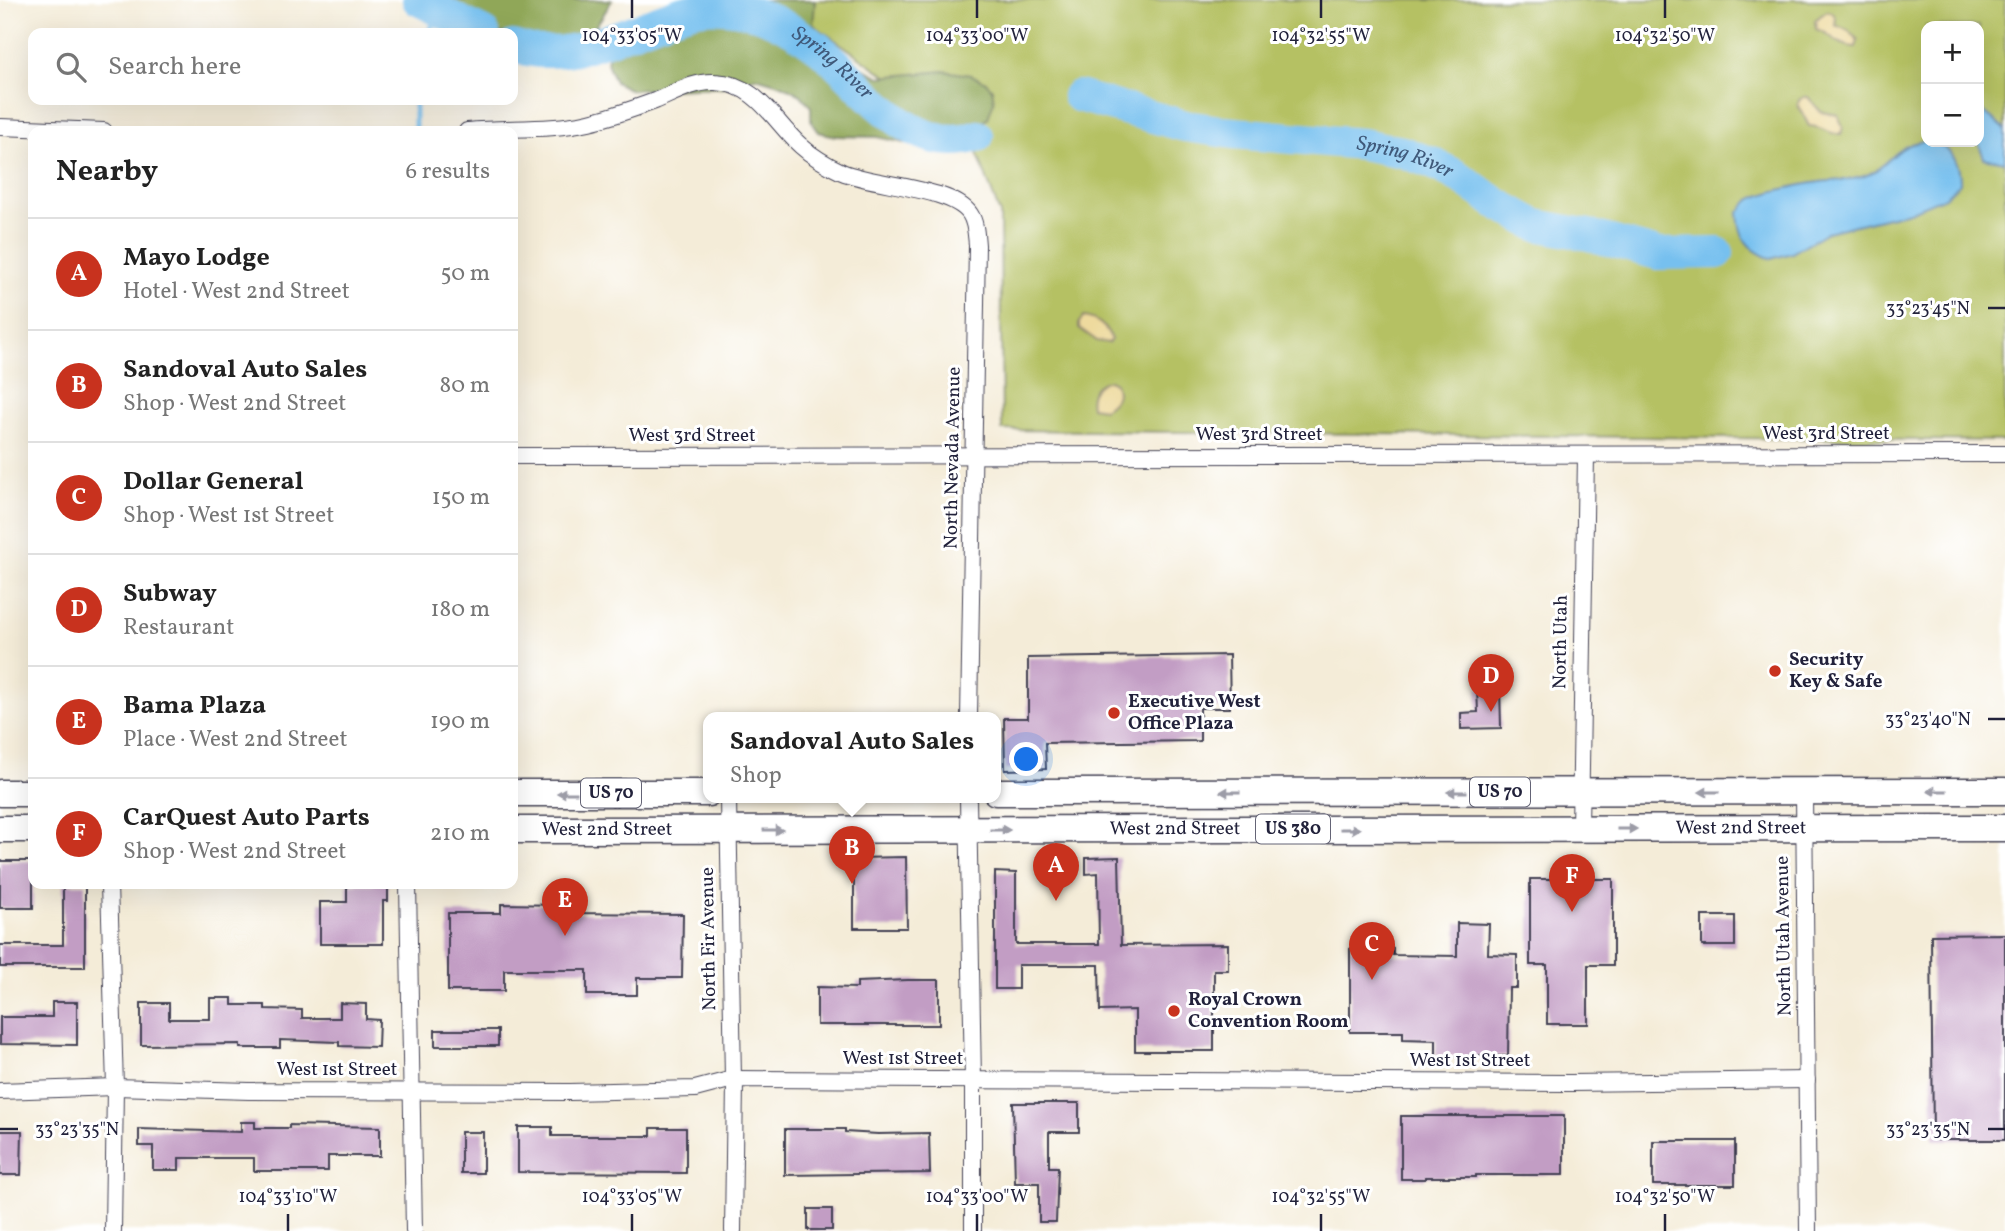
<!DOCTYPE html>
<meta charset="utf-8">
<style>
:root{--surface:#fff;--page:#f2f2f2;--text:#222;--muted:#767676;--line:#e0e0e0;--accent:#c8321e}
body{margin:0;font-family:Vollkorn,serif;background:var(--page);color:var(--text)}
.controls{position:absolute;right:21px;top:21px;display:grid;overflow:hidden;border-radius:14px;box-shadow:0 7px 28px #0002}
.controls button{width:63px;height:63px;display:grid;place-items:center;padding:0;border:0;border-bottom:2px solid var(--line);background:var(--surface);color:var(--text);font:35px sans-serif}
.you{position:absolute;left:1027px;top:760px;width:24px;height:24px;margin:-18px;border:5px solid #fff;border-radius:50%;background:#1a73e8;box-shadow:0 0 0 10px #1a73e833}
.badge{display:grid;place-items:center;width:46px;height:46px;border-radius:50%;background:var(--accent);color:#fff;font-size:23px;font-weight:700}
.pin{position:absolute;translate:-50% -58px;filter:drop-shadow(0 2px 4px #0008)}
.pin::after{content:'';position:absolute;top:37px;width:24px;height:21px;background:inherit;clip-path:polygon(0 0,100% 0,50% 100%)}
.popup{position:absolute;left:703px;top:712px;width:298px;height:91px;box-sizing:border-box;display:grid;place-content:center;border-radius:14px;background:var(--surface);filter:drop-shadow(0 2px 5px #0005);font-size:23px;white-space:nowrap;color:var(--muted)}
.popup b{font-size:26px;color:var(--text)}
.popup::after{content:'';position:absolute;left:50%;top:100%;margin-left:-14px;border:14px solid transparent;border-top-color:var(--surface)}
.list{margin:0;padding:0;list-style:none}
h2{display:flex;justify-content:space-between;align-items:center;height:91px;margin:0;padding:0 28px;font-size:30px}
h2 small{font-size:23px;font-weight:400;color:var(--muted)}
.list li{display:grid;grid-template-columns:46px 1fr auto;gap:21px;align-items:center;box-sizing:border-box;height:112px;padding:0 28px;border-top:2px solid var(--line)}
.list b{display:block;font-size:26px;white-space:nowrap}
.list p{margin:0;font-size:23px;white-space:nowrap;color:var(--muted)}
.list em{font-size:23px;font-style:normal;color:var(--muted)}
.icon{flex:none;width:38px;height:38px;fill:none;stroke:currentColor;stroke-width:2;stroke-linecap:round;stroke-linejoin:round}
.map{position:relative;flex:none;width:2005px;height:1231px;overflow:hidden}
.search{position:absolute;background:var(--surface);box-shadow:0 7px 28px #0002;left:28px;top:28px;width:490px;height:77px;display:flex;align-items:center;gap:18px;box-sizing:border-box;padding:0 24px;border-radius:14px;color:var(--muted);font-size:26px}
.panel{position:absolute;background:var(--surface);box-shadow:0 7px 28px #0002;left:28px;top:126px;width:490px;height:763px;border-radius:14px}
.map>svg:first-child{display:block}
.green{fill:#b5c163;stroke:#6c724f;stroke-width:2;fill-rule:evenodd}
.forest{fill:#90a759;stroke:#59644a;stroke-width:2}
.sand{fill:#eeda9e;stroke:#887e6c;stroke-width:2}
.water{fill:#76c0ef;stroke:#4c7195;stroke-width:2}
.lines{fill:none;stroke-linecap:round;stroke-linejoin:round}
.stream{stroke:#76c0ef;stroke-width:5}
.river{stroke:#76c0ef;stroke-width:32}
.building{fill:#c29dc4}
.street-casing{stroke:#424053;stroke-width:18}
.primary-casing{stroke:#424053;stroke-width:29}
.street{stroke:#fff;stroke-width:16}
.primary{stroke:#fff;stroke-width:26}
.oneway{fill:#9c9ca7}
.ticks{fill:none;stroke:#22223b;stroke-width:2.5}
.poi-dot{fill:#c8321e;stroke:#fff;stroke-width:2.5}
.labels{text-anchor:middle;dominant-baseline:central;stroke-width:6;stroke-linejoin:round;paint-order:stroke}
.shield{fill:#fff;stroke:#646476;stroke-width:2}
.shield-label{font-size:18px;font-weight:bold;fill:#22223b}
.street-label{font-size:19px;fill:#22223b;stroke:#fff}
.poi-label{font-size:19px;font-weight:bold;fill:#22223b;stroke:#fff;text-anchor:start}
.water-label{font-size:21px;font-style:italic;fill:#3f597a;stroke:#fff}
.ticks-label{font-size:18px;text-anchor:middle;fill:#22223b;stroke:#fff;stroke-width:6;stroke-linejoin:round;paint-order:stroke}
</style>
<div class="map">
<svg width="2005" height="1231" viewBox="0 0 2005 1231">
<rect width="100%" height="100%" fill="#fff"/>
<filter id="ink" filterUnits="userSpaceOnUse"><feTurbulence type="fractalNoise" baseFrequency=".0143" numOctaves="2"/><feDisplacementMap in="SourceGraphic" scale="14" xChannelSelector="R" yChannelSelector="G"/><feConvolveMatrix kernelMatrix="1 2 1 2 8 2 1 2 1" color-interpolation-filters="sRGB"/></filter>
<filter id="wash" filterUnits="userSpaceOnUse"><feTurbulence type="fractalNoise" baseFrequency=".00686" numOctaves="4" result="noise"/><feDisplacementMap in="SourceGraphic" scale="28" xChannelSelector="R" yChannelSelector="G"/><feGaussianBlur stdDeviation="1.57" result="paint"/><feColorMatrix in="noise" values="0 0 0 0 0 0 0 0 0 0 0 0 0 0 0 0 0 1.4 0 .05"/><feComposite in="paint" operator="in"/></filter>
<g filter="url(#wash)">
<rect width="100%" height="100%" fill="#f4ecd8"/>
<!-- green -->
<path class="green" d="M778 0H2005V441L1002 430 1000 214 976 150 888 77ZM1926 26H1979V142H1926Z"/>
<!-- forest -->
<g class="forest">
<path d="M449 0H612C586 46 569 64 513 56V33H474L462 11Z"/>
<polygon points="684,0 815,0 813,27 820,41 844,59 880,77 944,71 971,75 985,81 992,89 994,101 988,118 978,127 964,131 955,129 930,130 917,141 904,143 877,137 835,136 819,132 811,121 811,107 801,95 782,85 756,77 724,87 631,90 615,82 607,63 609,50 626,40 645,34"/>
</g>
<!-- sand -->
<g class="sand">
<path d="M1827 11 1832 12 1836 18 1835 25 1848 30 1858 40 1856 47C1839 48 1831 33 1816 29L1815 20Z"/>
<path d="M1804 97H1808L1821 112 1838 115 1843 128 1841 134C1829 135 1821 126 1809 126L1798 105 1799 100Z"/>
<path d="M1084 317C1097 319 1108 327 1111 340L1108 343 1097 341 1079 328V322Z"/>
<path d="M1109 380 1115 383C1120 396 1115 402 1104 409L1091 407C1088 392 1095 384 1109 380Z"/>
</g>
<!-- water -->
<g class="water">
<polygon points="1979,110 1982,110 2005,129 2005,162 1984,158 1978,142"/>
<path d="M1926 141C1948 144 1961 160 1960 183L1945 197 1909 212 1827 232 1792 253 1771 259C1747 249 1740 239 1738 213 1742 209 1745 204 1749 201 1762 192 1812 182 1829 181 1843 180 1858 180 1871 173 1894 161 1895 144 1926 141Z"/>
</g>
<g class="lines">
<!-- stream -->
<g class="stream">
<polyline points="428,33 440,11"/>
<polyline points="415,131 415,100"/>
</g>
<!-- river -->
<g class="river">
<polyline points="418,0 484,33"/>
<path id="s1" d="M513 46C573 69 639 21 697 9 718 5 740 9 760 15 781 23 802 35 820 49 867 86 909 158 978 136"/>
<path id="s2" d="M1078 96 1185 126 1234 133 1362 144 1402 152 1432 163 1456 175 1498 204 1536 225 1589 235 1658 254 1718 253"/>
</g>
</g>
<g id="blocks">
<!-- building -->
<g class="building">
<polygon points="1229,655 1230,708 1200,708 1200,741 1045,743 1046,769 1005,770 1004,718 1028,718 1028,658"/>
<polygon points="1500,687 1501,728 1461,729 1461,713 1478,712 1477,688"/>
<polygon points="906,857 907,928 854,928 854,858"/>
<polygon points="1119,857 1121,945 1228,944 1228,970 1214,970 1214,1051 1135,1051 1135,1010 1100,1011 1099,965 1018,965 1018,989 995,989 995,872 1016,873 1016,944 1099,944 1098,873 1086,874 1086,858"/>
<rect x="0" y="861" width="33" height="47"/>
<polygon points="1530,879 1613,879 1613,965 1588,965 1588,1024 1547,1024 1547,965 1530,965"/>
<polygon points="63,884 85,884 85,967 0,967 0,945 63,945"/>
<polygon points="347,884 388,884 388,901 383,901 383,944 320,944 320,902 347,902"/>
<polygon points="501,904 563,905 563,913 683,914 682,978 637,978 637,995 587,995 587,970 504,970 504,991 448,991 448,913 501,913"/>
<rect x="1702" y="916" width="33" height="30"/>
<polygon points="1457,923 1489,924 1488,954 1517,955 1517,988 1509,988 1508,1056 1436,1056 1436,1040 1403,1039 1403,1032 1350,1032 1350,948 1393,948 1393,955 1457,956"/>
<polygon points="2005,934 2005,1140 1933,1140 1931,935"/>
<polygon points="908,980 939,980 939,1025 817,1025 817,987 857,988 857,982"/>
<polygon points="210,998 232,998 232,1005 265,1005 265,1009 302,1010 302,1018 340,1018 340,1003 366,1004 366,1019 379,1020 378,1047 339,1046 339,1042 280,1040 280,1048 240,1048 240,1044 141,1045 141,1003 169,1003 169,1019 210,1019"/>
<polygon points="52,1002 77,1002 77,1045 0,1044 0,1017 52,1017"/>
<rect x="435" y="1030" width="63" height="16"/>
<polygon points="1013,1103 1079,1103 1079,1132 1049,1132 1049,1167 1058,1167 1056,1222 1039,1222 1039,1183 1015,1183"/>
<polygon points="1401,1116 1564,1116 1564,1175 1476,1175 1476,1177 1425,1177 1425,1179 1401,1179"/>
<polygon points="241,1122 255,1122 255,1128 289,1128 289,1125 380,1127 380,1156 328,1156 328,1171 254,1171 254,1158 179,1158 179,1170 153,1170 153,1146 139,1146 139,1129 241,1132"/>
<polygon points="518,1127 552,1127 552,1136 651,1136 651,1128 686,1128 686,1173 518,1172"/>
<polygon points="785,1129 845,1129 845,1132 878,1134 929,1133 930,1173 785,1175"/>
<polygon points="0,1131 22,1131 21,1175 0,1175"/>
<rect x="461" y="1132" width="22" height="41"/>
<rect x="1653" y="1141" width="82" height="44"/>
<rect x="808" y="1209" width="24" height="21"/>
</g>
</g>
</g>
<g filter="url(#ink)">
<use href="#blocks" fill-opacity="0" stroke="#424053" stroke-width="2"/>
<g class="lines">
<defs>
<g id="street">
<polyline points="0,127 104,131"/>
<path d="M467 131C508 127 549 131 589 122 611 117 633 109 655 101 674 93 694 81 715 82 757 83 774 122 801 146 813 157 827 165 842 172 875 186 952 187 970 214 976 223 976 235 977 245L969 718"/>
<polyline points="513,456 2005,454"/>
<polyline points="1804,791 1808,1231"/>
<polyline points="728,798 733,1079 735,1082 733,1231"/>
<polyline points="968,798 973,1081 973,1231"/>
<polyline points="1580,829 1586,455"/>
<polyline points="109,884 115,1087 113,1231"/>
<polyline points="408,884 414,1231"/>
<polyline points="0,1091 115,1087 249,1091 570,1092 695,1089 733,1079 1571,1083 1807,1080"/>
</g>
<g id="primary">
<polyline points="996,792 2005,791"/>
<polyline points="0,793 33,793"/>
<polyline points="513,793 708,793"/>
<polyline points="0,829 33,829"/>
<path id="s3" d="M513 830 2005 828"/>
</g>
</defs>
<!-- street casing -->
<use href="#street" class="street-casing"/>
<!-- primary casing -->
<use href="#primary" class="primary-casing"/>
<!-- street -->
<use href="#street" class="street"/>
<!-- primary -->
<use href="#primary" class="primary"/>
</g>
<!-- one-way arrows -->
<defs><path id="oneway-solid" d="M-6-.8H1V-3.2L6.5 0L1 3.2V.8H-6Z" transform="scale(1.75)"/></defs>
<g class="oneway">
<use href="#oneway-solid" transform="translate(1937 791) rotate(180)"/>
<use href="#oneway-solid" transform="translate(1230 792) rotate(180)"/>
<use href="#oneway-solid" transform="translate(1457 792) rotate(180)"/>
<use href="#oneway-solid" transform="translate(1709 792) rotate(180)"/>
<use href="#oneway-solid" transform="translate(567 793) rotate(180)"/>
<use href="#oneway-solid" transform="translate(1350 829)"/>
<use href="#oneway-solid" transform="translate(1627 829)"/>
<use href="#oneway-solid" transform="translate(773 830)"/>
<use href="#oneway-solid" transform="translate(1000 830)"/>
</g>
</g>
<!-- ticks -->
<path class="ticks" d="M632 0V18M977 0V18M1321 0V18M1665 0V18M1988 308H2005M1988 719H2005M0 1129H18M1988 1129H2005M288 1214V1231M632 1214V1231M977 1214V1231M1321 1214V1231M1665 1214V1231"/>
<!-- markers -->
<g class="poi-dot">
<circle cx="1775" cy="671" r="7"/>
<circle cx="1114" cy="713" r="7"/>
<circle cx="1174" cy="1011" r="7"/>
</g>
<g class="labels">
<!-- shield labels -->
<g class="shield">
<rect x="1470" y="777.5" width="60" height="29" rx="5"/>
<rect x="581" y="778.5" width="60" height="29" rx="5"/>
<rect x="1256" y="814.5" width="74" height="29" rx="5"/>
</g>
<g class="shield-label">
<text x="1500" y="792">US 70</text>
<text x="611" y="793">US 70</text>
<text x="1293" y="829">US 380</text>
</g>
<!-- street labels -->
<g class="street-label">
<text x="1826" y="434">West 3rd Street</text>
<text x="1259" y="435">West 3rd Street</text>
<text x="692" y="436">West 3rd Street</text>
<text transform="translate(953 458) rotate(-89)">North Nevada Avenue</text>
<text transform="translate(1561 642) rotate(-89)">North Utah</text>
<text stroke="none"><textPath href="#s3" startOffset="1228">West 2nd Street</textPath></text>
<text stroke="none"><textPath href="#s3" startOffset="662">West 2nd Street</textPath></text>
<text stroke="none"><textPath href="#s3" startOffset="94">West 2nd Street</textPath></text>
<text transform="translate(1784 936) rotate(-91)">North Utah Avenue</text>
<text transform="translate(709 939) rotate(-91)">North Fir Avenue</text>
<text x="903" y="1059">West 1st Street</text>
<text x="1470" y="1061">West 1st Street</text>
<text x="337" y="1070">West 1st Street</text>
</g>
<!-- poi labels -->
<g class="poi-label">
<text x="1789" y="660">Security<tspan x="1789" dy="22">Key &amp; Safe</tspan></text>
<text x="1128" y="702">Executive West<tspan x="1128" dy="22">Office Plaza</tspan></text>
<text x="1188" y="1000">Royal Crown<tspan x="1188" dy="22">Convention Room</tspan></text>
</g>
<!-- water labels -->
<g class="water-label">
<text stroke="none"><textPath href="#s1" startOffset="343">Spring River</textPath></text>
<text stroke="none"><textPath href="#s2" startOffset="334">Spring River</textPath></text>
</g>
</g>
<g class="ticks-label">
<text x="632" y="41">104°33'05"W</text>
<text x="977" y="41">104°33'00"W</text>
<text x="1321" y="41">104°32'55"W</text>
<text x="1665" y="41">104°32'50"W</text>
<text x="1928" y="314">33°23'45"N</text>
<text x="1928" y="725">33°23'40"N</text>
<text x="77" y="1135">33°23'35"N</text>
<text x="1928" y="1135">33°23'35"N</text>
<text x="288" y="1202">104°33'10"W</text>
<text x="632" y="1202">104°33'05"W</text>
<text x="977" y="1202">104°33'00"W</text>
<text x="1321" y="1202">104°32'55"W</text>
<text x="1665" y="1202">104°32'50"W</text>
</g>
</svg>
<div class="controls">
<button>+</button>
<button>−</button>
</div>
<div class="you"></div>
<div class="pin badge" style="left:1056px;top:901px">A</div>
<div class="pin badge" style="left:852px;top:884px">B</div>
<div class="popup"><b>Sandoval Auto Sales</b>Shop</div>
<div class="pin badge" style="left:1372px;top:980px">C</div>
<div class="pin badge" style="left:1491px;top:712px">D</div>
<div class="pin badge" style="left:565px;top:936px">E</div>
<div class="pin badge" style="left:1572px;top:912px">F</div>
<div class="search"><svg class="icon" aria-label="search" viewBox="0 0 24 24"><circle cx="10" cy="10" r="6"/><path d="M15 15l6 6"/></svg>Search here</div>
<section class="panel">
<h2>Nearby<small>6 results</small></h2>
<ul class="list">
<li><span class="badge">A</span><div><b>Mayo Lodge</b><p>Hotel · West 2nd Street</p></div><em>50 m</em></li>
<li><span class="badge">B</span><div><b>Sandoval Auto Sales</b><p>Shop · West 2nd Street</p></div><em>80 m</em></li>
<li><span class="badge">C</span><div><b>Dollar General</b><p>Shop · West 1st Street</p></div><em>150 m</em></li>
<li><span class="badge">D</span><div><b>Subway</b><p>Restaurant</p></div><em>180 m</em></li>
<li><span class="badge">E</span><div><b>Bama Plaza</b><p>Place · West 2nd Street</p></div><em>190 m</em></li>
<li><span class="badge">F</span><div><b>CarQuest Auto Parts</b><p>Shop · West 2nd Street</p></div><em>210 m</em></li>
</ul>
</section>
</div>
